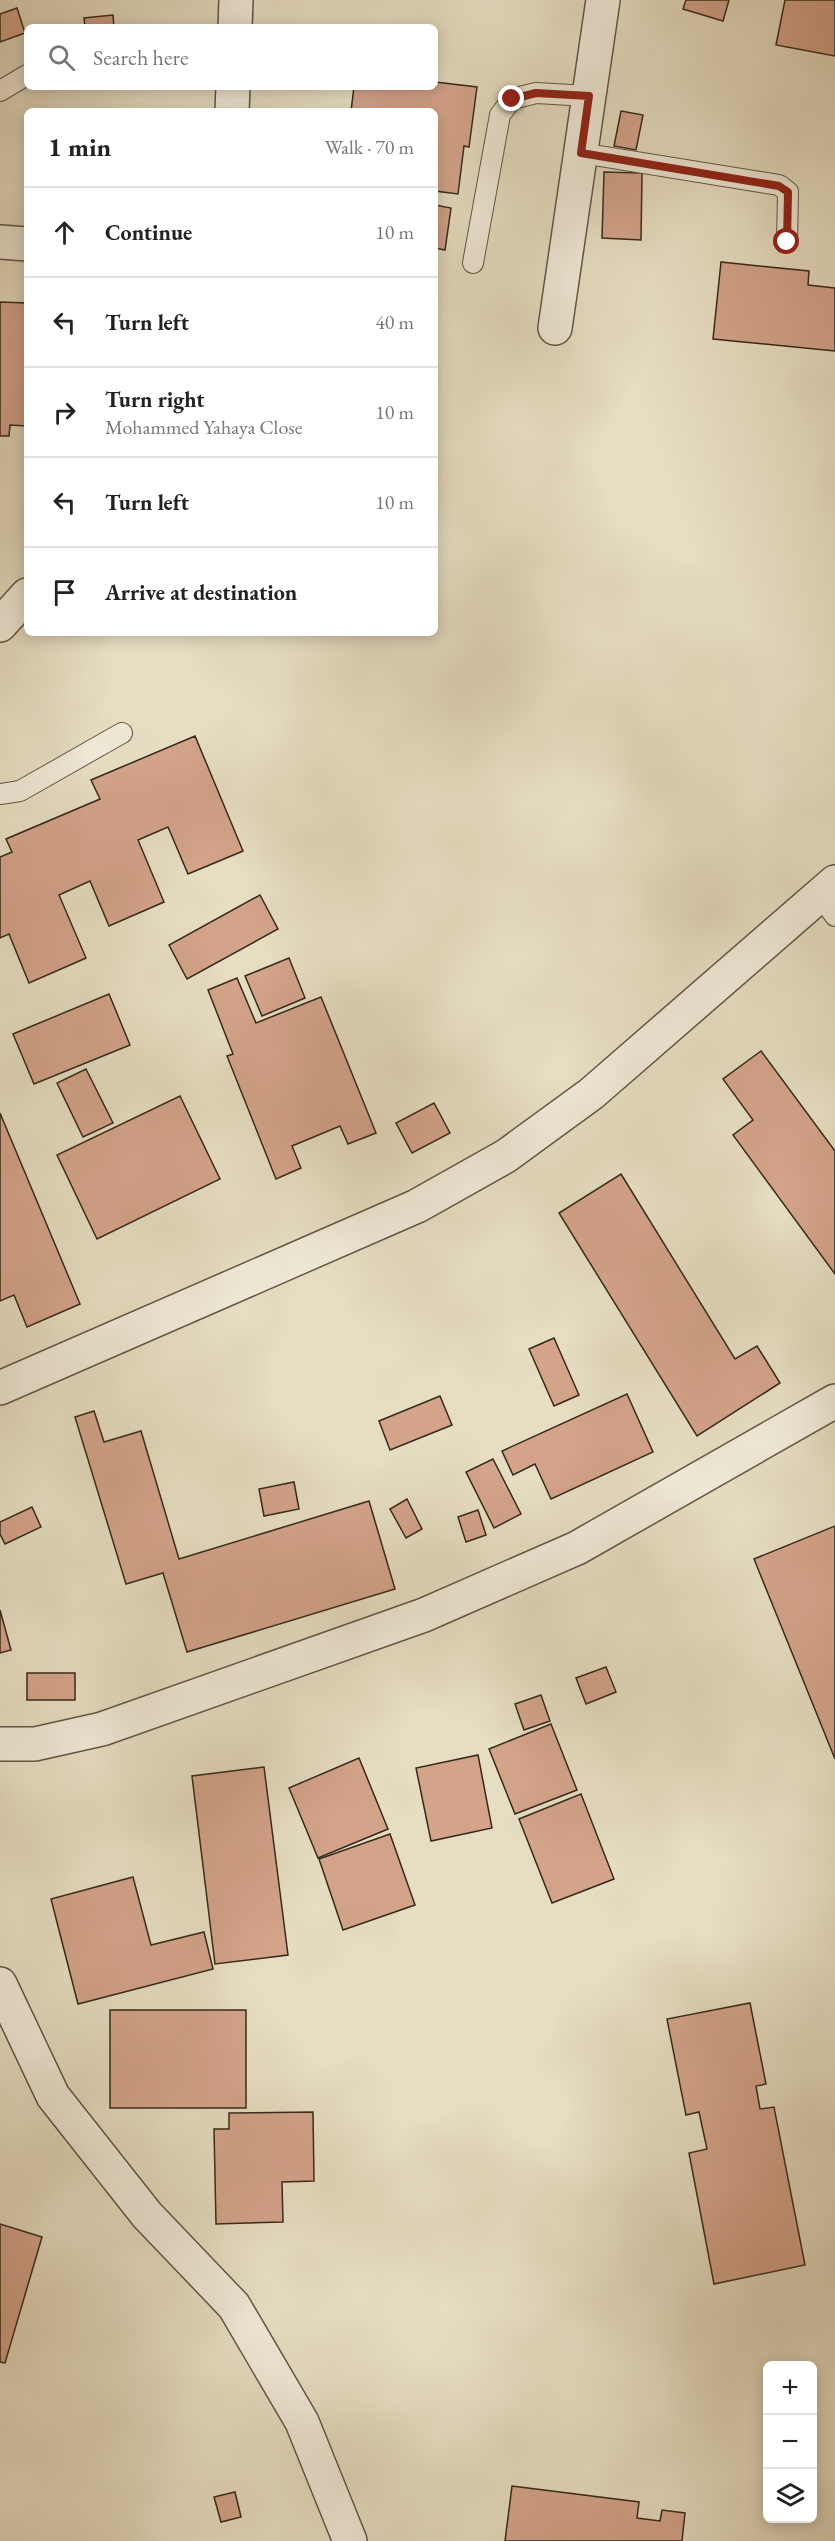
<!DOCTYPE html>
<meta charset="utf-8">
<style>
:root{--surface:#fff;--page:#f2f2f2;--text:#222;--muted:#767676;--line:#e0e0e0}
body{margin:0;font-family:"EB Garamond",serif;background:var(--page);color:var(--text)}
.controls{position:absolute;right:18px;bottom:18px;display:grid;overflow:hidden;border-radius:9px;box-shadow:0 3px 15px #0003}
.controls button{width:54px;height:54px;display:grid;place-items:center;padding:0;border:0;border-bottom:2px solid var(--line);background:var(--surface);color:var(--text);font:30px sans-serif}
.stop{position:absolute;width:18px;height:18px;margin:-14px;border:4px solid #8f2418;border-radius:50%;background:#fff}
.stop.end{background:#8f2418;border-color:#fff;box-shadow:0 2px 6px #0008}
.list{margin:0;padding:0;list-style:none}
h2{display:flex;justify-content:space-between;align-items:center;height:78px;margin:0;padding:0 24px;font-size:26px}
h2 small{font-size:20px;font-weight:400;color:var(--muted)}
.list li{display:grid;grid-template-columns:39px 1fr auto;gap:18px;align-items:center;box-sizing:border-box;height:90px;padding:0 24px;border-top:2px solid var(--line)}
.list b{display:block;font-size:22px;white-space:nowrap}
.list p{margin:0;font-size:20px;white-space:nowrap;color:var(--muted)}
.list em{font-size:20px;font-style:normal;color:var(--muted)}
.icon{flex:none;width:33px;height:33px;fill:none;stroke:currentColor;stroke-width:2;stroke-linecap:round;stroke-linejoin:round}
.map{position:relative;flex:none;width:835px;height:2541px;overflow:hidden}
.search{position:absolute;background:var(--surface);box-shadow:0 3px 15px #0003;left:24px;top:24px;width:414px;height:66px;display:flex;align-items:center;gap:15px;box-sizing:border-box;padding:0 21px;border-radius:9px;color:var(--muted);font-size:22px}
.panel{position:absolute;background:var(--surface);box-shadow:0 3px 15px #0003;left:24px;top:108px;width:414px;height:528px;border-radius:9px}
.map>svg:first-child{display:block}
.building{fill:#d3a38a;stroke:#36291a;stroke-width:1.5}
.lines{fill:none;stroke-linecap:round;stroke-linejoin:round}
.service-casing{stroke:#625644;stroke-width:22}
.minor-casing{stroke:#625644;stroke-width:36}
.service{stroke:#efe9d7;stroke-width:20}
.minor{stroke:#efe9d7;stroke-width:33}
.route{stroke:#8f2418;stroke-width:8}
</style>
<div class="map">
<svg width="835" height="2541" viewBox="0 0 835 2541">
<rect width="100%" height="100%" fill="#e6ddc2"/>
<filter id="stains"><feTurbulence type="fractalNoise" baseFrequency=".00333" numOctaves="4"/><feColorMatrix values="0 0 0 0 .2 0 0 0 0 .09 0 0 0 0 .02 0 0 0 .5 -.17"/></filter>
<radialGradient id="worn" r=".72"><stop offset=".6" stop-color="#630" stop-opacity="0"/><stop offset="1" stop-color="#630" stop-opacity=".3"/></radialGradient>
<!-- building -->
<g class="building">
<polygon points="686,0 729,0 723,21 683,9"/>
<polygon points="785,0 835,0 835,56 776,45"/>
<polygon points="17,8 25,33 0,42 0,14"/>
<polygon points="113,15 114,27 85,27 84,18"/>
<polygon points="435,82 477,87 469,147 464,146 458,194 435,191 435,111 351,111 354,87 435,87"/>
<polygon points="621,111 643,115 636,150 614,146"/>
<polygon points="604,172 642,173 641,240 602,238"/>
<polygon points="435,205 451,208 445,250 435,248"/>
<polygon points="721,262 809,271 808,285 835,288 835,351 713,339"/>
<polygon points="0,302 27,303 27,426 10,425 9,436 0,436"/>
<polygon points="195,736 243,851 188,874 168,827 138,840 164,902 109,926 90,881 59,895 86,958 29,983 9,934 0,938 0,857 12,852 6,839 100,799 91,780"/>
<polygon points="260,895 278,929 187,979 169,945"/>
<polygon points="289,958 305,998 262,1016 245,976"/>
<polygon points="237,978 256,1023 321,997 376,1133 348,1144 340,1126 292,1146 301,1168 276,1179 227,1056 233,1054 208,990"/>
<polygon points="109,994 130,1045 34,1084 13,1034"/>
<polygon points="761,1051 835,1151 835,1274 733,1135 753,1120 723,1079"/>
<polygon points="86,1069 113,1123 83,1137 57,1083"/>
<polygon points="180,1096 220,1179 97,1239 57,1155"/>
<polygon points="434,1103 450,1133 412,1153 396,1123"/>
<polygon points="0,1113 80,1304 27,1327 14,1295 0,1301"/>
<polygon points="621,1174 735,1359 757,1346 780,1383 697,1436 559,1213"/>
<polygon points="554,1338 579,1395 554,1406 529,1349"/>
<polygon points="627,1394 653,1452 551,1499 535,1464 513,1475 502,1451"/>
<polygon points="440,1396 452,1425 390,1450 379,1421"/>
<polygon points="94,1411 104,1442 141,1431 179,1559 369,1501 395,1589 187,1652 163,1573 126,1584 75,1417"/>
<polygon points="493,1459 521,1514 494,1528 466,1472"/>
<polygon points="294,1482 299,1509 264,1516 259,1489"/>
<polygon points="407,1499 422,1529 406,1538 390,1509"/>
<polygon points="32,1507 41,1527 5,1544 0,1534 0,1522"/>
<polygon points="478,1510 486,1535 466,1542 458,1517"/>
<polygon points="835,1526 835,1759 754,1559"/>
<polygon points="0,1610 11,1650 0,1653"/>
<polygon points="606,1667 616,1692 586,1704 576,1678"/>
<rect x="27" y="1673" width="48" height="27"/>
<polygon points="541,1695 550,1721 524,1730 515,1704"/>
<polygon points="551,1724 577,1790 515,1814 489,1749"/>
<polygon points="478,1755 492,1828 431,1841 416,1768"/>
<polygon points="359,1758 388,1829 318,1858 289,1788"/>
<polygon points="264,1767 288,1955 215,1964 192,1776"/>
<polygon points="581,1794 614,1879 552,1903 519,1819"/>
<polygon points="390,1834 415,1905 343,1930 319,1859"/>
<polygon points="133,1877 151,1945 204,1932 213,1969 78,2004 51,1899"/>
<polygon points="750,2003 766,2084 756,2086 760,2109 774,2107 805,2265 714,2284 689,2153 707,2149 699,2112 686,2115 667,2019"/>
<rect x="110" y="2010" width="136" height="98"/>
<polygon points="313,2112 314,2181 282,2182 283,2222 216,2224 214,2129 229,2129 229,2113"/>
<polygon points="0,2224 42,2237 5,2363 0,2362"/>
<polygon points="512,2486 639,2502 637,2518 660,2521 662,2510 685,2513 682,2541 505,2541"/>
<polygon points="235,2492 241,2517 221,2522 214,2497"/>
</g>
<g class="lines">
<defs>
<g id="service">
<polyline points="0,91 27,75"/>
<polyline points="581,153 779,185 788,192 787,242"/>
<polyline points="473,263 500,115 512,99 536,93 589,96"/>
<polyline points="0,794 20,791 122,733"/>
<polyline points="820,895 835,916"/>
</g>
<g id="minor">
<polyline points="235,27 236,0"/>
<polyline points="232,111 233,87"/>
<polyline points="0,242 27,244"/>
<polyline points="555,328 603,0"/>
<polyline points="0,625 27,595"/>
<polyline points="0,1388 417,1206 506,1156 591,1094 835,882"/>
<polyline points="0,1744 35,1744 102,1729 424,1615 577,1548 835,1401"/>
<polyline points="0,1984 53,2096 147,2215 234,2306 302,2422 350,2541"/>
</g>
</defs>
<!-- service casing -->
<use href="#service" class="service-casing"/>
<!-- minor casing -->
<use href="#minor" class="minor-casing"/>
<!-- service -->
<use href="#service" class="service"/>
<!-- minor -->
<use href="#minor" class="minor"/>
</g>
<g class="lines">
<!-- route -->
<polyline class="route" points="512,99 536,93 589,96 581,153 779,186 788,192 787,242"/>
</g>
<rect width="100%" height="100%" filter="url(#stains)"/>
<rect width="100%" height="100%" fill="url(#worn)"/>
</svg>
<div class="controls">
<button>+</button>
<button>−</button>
<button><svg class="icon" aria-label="layers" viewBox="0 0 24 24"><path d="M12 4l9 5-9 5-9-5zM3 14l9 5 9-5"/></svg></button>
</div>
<div class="stop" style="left:787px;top:242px"></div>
<div class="stop end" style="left:512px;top:99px"></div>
<div class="search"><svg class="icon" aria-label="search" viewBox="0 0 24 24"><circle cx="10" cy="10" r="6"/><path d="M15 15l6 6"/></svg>Search here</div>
<section class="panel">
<h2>1 min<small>Walk · 70 m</small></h2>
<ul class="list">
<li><svg class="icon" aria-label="ahead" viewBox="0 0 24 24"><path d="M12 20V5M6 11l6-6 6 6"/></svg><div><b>Continue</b></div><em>10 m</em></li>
<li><svg class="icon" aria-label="left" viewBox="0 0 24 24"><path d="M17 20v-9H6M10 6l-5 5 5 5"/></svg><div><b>Turn left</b></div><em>40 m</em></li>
<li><svg class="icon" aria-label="right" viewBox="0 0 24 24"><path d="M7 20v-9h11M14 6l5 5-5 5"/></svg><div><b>Turn right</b><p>Mohammed Yahaya Close</p></div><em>10 m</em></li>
<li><svg class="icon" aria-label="left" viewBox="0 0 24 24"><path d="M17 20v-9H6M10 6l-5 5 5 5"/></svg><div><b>Turn left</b></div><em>10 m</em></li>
<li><svg class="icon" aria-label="arrive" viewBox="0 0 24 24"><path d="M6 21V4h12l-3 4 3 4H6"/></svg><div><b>Arrive at destination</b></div></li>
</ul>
</section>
</div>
